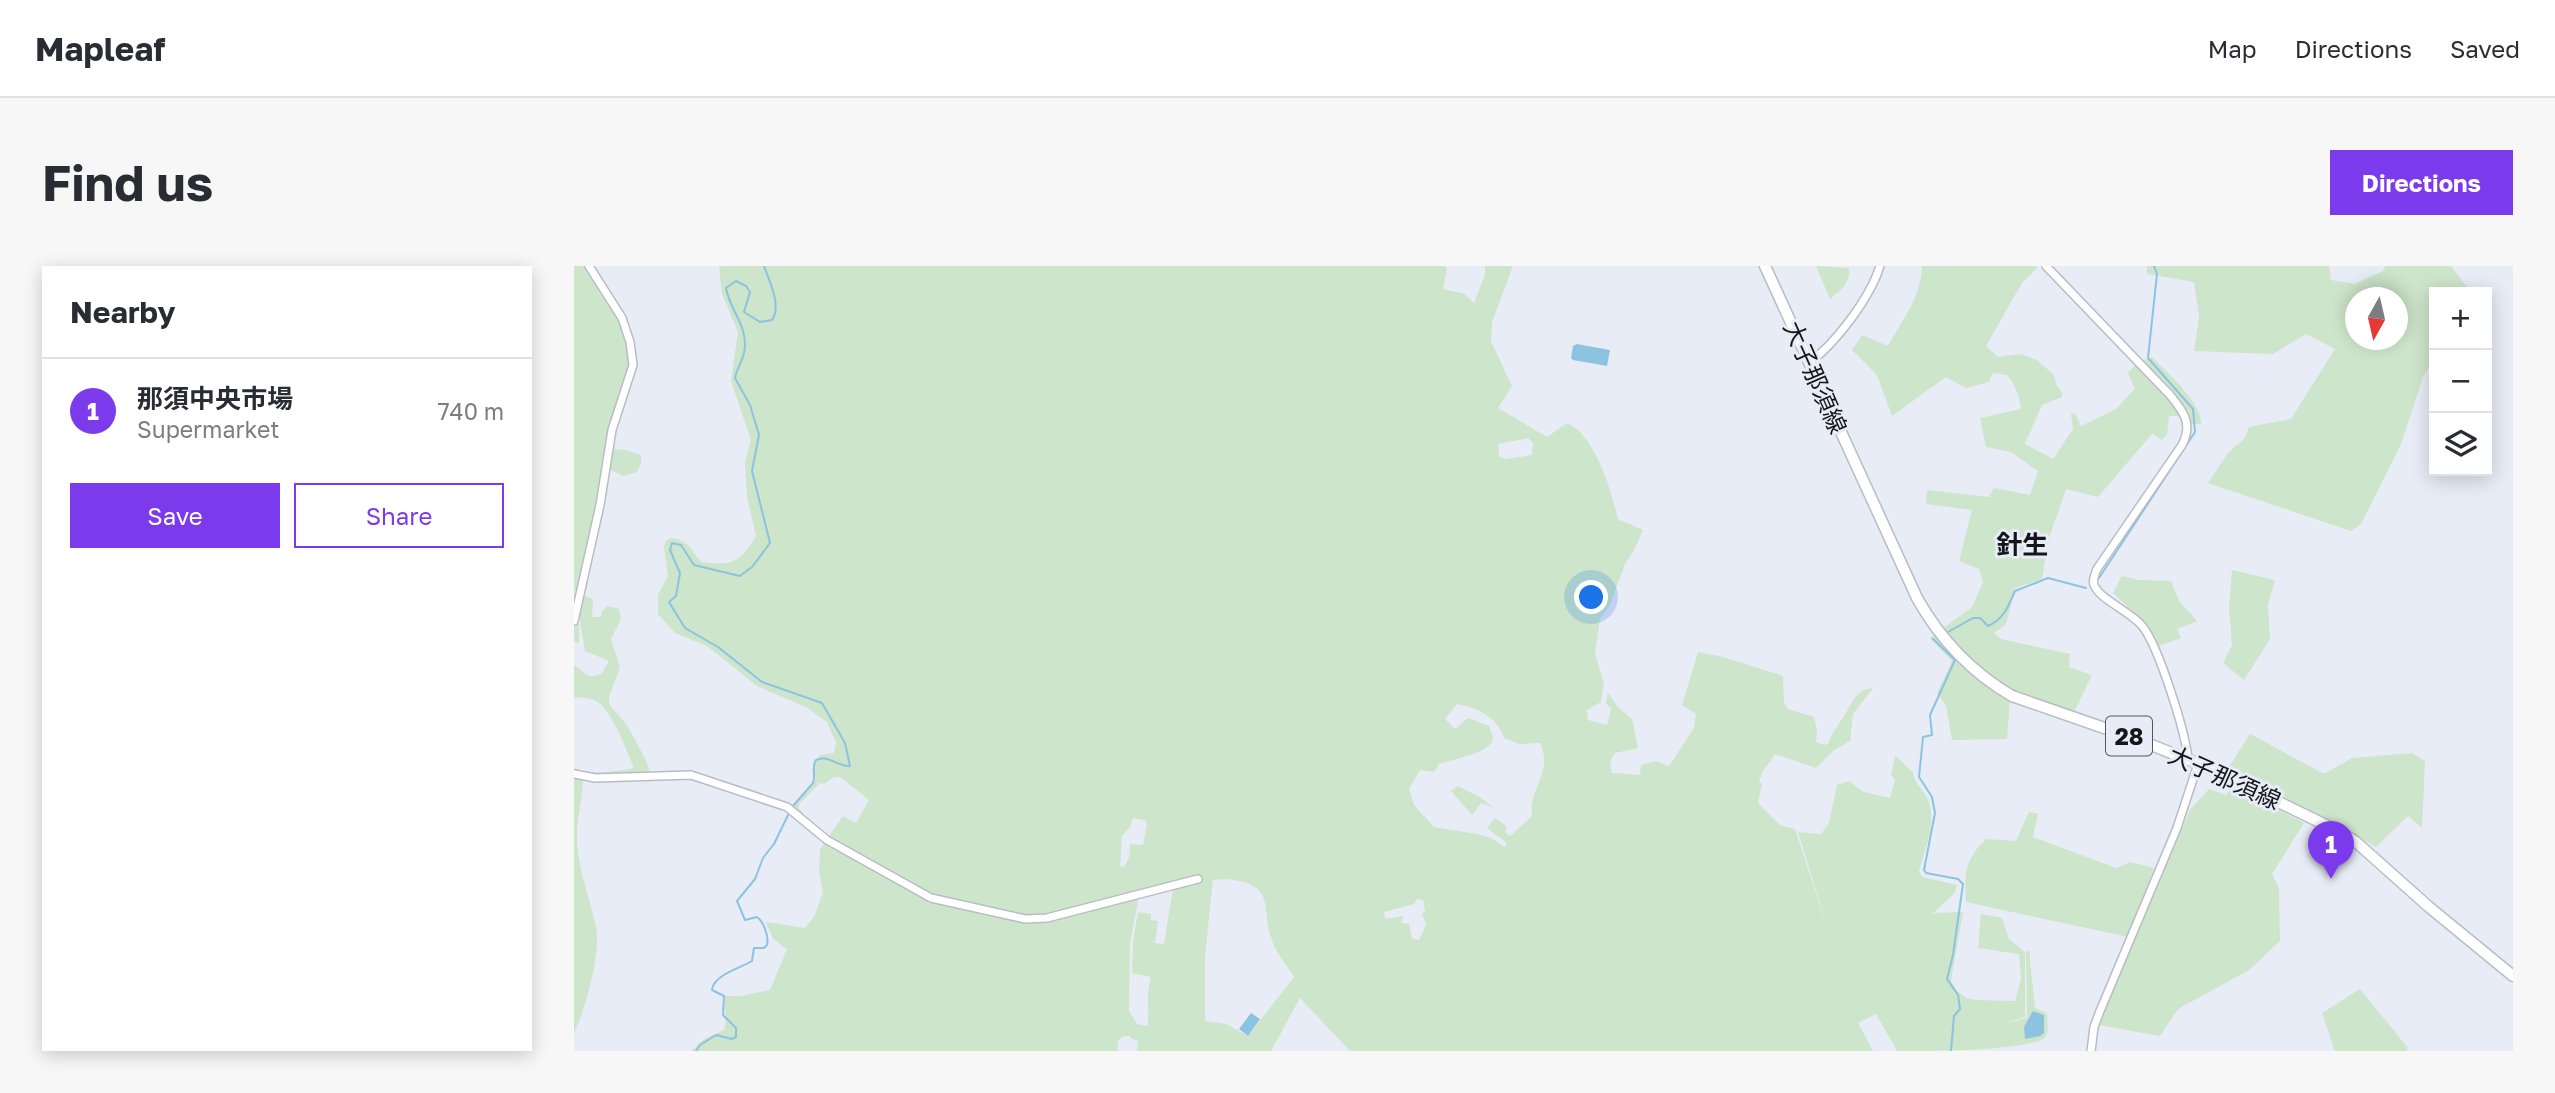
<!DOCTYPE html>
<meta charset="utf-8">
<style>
:root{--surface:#fff;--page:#f7f7f7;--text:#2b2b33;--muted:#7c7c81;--line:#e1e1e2;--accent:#7c3aed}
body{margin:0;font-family:"Golos Text","Noto Sans JP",sans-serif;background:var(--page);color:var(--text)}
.controls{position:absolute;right:21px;top:21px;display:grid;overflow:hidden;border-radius:0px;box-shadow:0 4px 18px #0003}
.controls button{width:63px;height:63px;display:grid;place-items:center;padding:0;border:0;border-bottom:2px solid var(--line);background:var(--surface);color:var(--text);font:35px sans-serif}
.compass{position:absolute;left:1771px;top:21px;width:63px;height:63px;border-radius:50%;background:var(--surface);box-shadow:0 4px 18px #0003;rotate:188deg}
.you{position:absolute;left:1018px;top:332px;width:24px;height:24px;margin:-18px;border:5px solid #fff;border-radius:50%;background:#1a73e8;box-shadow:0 0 0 10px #1a73e833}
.badge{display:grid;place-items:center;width:46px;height:46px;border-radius:50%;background:var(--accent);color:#fff;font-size:23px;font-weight:700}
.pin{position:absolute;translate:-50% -58px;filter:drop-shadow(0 2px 4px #0008)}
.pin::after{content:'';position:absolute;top:37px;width:24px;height:21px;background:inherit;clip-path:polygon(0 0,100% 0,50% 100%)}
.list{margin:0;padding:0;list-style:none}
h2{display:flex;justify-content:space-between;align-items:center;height:91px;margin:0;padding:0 28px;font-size:30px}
h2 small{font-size:23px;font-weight:400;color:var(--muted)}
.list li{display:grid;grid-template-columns:46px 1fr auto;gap:21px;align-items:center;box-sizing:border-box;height:105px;padding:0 28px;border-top:2px solid var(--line)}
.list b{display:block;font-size:26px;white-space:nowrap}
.list p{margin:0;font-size:23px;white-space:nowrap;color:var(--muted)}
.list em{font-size:23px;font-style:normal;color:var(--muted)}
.actions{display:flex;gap:14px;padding:21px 28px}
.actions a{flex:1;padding:16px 0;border:2px solid var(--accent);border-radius:0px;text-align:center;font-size:24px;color:var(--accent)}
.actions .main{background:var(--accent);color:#fff}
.icon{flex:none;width:38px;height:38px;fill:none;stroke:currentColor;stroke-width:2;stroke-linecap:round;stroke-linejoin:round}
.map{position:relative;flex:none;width:1939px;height:785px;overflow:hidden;border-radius:0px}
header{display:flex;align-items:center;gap:42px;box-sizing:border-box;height:98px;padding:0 35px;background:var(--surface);border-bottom:2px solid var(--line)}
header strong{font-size:33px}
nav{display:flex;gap:38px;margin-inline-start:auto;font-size:24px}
.intro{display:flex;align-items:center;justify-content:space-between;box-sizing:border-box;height:168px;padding:0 42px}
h1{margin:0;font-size:49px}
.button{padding:18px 32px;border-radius:0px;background:var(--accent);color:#fff;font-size:24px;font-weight:700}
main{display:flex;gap:42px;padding:0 42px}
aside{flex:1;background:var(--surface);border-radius:0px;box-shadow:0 4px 18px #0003}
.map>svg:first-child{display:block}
.green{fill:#cde5ca;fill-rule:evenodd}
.water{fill:#8cc3e0}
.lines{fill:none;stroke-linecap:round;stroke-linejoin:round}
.stream{stroke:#8cc3e0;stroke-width:2}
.minor-casing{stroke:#b8bdc5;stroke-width:10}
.major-casing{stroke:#b8bdc5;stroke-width:13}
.minor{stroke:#fff;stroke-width:7}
.major{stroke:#fff;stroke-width:10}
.labels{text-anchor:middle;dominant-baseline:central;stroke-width:6;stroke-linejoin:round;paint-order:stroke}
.shield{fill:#e8ecf6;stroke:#54565b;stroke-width:2}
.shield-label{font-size:23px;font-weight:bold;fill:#151619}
.street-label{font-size:24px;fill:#151619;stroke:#e8ecf6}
.neighbourhood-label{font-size:26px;font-weight:bold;fill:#151619;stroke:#e8ecf6}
</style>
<header>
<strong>Mapleaf</strong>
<nav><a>Map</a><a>Directions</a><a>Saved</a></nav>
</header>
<div class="intro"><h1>Find us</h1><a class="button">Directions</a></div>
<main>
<aside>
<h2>Nearby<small></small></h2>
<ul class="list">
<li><span class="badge">1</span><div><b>那須中央市場</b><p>Supermarket</p></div><em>740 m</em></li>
</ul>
<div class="actions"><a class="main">Save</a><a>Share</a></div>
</aside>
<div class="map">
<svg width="1939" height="785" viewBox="0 0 1939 785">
<rect width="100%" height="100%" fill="#e8ecf6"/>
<!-- green -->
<g class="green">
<path d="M0 0H11C31 31 62 69 53 109 48 135 36 156 38 183L52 184 67 189V197L63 206 49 210 35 203 31 231 9 329 19 333 18 351H27L28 345 34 340 45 343 47 353 37 373 46 401 35 431V438L52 458 65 481 74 499 76 509 9 513C9 533 2 553 3 572 3 603 17 633 22 662 27 687 11 745 0 767V502C16 510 43 505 60 502 52 484 39 445 22 435 15 431 7 432 0 431V399C13 406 10 415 28 407L35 395 11 385 5 349V378L0 375Z"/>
<path d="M150 0H871L873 3 869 23 891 28 900 37 911 9V0H939L918 56 917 75 938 120 924 142 973 171 993 157C1022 170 1037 225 1044 253L1069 264 1060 284 1051 298 1036 339 1026 353 1021 388 1030 417 1027 436 1013 444 1014 454 1033 459 1037 443 1032 437 1034 427 1044 441 1058 453 1064 482 1041 487 1036 495 1038 507 1066 509 1067 499 1082 495 1095 500 1120 462 1122 448 1108 439 1124 386 1149 391 1209 410 1210 437 1214 443 1240 451 1243 464 1242 476 1250 479 1254 478C1258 467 1262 462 1268 453 1278 440 1279 424 1299 422L1279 448 1276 475 1260 484 1242 502 1201 488 1188 507 1185 516 1188 518 1184 537 1206 559 1221 563 1256 670 1224 566 1247 568 1255 557 1263 519 1275 515 1290 526 1316 532 1321 514 1317 509 1321 490 1339 506C1341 518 1347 521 1352 530 1365 553 1351 582 1345 605L1348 611 1383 619 1380 628 1359 647 1389 646 1377 714 1383 725 1392 732 1402 734 1441 735 1447 713 1445 688 1404 682 1407 648 1428 652 1435 673 1451 686V751L1425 759 1453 752 1452 685H1455L1461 742 1473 747C1473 755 1476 768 1469 773 1445 785 1355 785 1323 785L1302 748 1284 757 1299 785H776L726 732 697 785H563L564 775 556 772V770H549L544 775 543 784 546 785H117L130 773 150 764C154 753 150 741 151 730H166L196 724 213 683 199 673 192 656 231 662 241 649 249 626 245 605 246 583 269 550 282 557 295 534 266 511 258 512 250 518 246 517 225 538V542L236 556 220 541 241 514 240 498 246 489 260 487 262 477 253 456 234 442 183 420 133 380 101 367 84 348V329L94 310 90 280 92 275 97 272 104 273 114 279 127 296C158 300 166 297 182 270L173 231 171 195 177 174 157 115 164 66 148 28 145 1ZM954 172 959 177 958 189 931 193 925 190 924 178ZM883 438C905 442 923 451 930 472L945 478 966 477C980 507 954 522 958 550L936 570 931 566 933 561 921 552 913 562 933 577 931 581 917 572 903 568 860 561 840 539 835 523 846 504 860 506 865 498C878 493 920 487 919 471 918 467 916 463 915 460L894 452 881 463 871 453ZM559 552 571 554 573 558 569 579 556 578 555 592 550 601 546 600 548 570 556 561ZM652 613C706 618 685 644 699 677 704 689 713 700 720 711L674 770 652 758 631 755V689L639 614ZM599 622 590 678 581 677 584 655 577 654V648L564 646 559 675 558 707 577 711C572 730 575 740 574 760L563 758 555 745 556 677 565 630ZM843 633 849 634 851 645 848 648 852 659 845 674 838 673 835 658 827 657 830 650 811 653 810 646 840 638Z"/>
<path d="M1242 0 1275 2C1277 16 1266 25 1256 33Z"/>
<path d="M1348 0H1462L1463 2 1448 17 1412 80 1424 91 1447 88 1463 94 1480 109 1483 120 1488 126V131L1468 139 1451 178 1479 193 1499 163 1497 148 1501 147 1507 160 1542 143 1561 123 1554 107 1562 98 1578 91C1593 107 1628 136 1627 158H1608L1605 150H1595L1593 168 1588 174 1578 168 1524 231 1492 223 1474 275 1468 313 1441 322 1432 358 1420 367 1427 373 1496 388 1495 401 1518 409 1500 446 1449 430 1436 433 1433 473 1378 474 1372 440 1363 427 1378 395 1356 372 1398 341 1409 316 1405 303 1385 295 1398 244 1352 238 1353 224 1415 231 1420 222 1456 229 1464 205 1437 186 1412 181 1406 152 1447 143C1445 129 1442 120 1433 109L1419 107 1415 116 1392 122 1372 111 1318 150 1303 109 1278 84 1288 69 1314 80C1328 54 1347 32 1348 0Z"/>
<path d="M1573 0H1755L1757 14 1781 18 1811 4 1810 0H1877L1897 26H1860V92L1849 111 1827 178 1787 258 1777 265 1634 217 1654 187 1671 172 1675 161 1717 153 1761 83 1732 68 1699 88 1620 85 1625 51 1620 16 1573 8ZM1782 32H1824V74H1782Z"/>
<polygon points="1658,304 1701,314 1694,339 1696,373 1670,414 1649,397 1658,379 1655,341"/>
<polygon points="1548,310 1565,314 1597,315 1605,335 1623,355 1603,363 1607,372 1585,380 1574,359 1539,327"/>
<polygon points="1676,468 1750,508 1778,492 1838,487 1851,495 1848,562 1834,550 1802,581 1766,560 1654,502"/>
<polygon points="1660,519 1730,557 1698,608 1705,622 1706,675 1675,704 1604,743 1586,770 1525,759 1616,544 1635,523 1652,529"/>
<polygon points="884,520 907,532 920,542 907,537 898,549 877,525"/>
<path d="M1455 546 1464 548 1459 571 1542 602 1556 596 1580 602 1554 671 1392 636C1390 608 1391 593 1412 573L1442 575Z"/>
<polygon points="1786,723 1834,782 1832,785 1761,785 1748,747"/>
</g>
<!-- water -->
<g class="water">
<polygon points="1003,78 1036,84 1033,100 999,94 997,92 999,80"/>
<polygon points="1459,745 1470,749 1470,767 1466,770 1451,773 1450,761"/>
<polygon points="677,747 686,753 674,770 665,763"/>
</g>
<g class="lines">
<!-- stream -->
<g class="stream">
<path d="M190 0C195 15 208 39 198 54L186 56 170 46 176 26 172 20 162 15 152 22C155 42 172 58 171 80 171 92 163 101 161 112L176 139 185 169 178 205 196 277 178 301 166 310 120 299 107 279 98 277 96 284 106 307 102 330 95 336 111 362 144 381 188 416 248 437 271 477 276 500C263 501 255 488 242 494 237 501 242 509 239 517L219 540"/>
<polyline points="1525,312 1621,166 1619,143 1574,92 1583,8 1580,0"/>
<path d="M1374 366 1399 352H1406L1414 360C1430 353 1435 339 1441 325L1474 312 1512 322"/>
<polyline points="1359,373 1381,394 1356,449 1358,469 1349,471 1345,511 1358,531 1361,547 1350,604 1352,607 1384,613 1389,618 1379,689 1373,713 1384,729 1386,743 1380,750 1377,785"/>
<path d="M122 785 126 779 142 769 158 773 162 771V762L149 749 150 730 138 724C139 709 167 702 178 695L180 682H190L193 679C195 671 190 656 183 651L171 654 163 635 181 613 189 592 200 578 216 545"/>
</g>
<defs>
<g id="minor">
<path d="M1472 0 1596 129C1610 146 1619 158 1608 179L1523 303C1521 309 1518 313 1520 319 1526 334 1558 346 1569 361 1585 382 1612 467 1614 494"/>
<path d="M1235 97C1262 77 1296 32 1306 0"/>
<polyline points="0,355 26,239 38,164 59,99 56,76 48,52 15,0"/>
<polyline points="0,508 21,512 117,509 213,541 253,574 357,632 451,653 473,652 624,613"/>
<polyline points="1517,785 1520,761 1526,745 1603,562 1624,498"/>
</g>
<path id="major" d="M1191 0 1343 332C1366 373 1397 406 1438 430L1562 473 1633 501 1766 566 1782 576 1855 641 1939 710"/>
</defs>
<!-- minor casing -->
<use href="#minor" class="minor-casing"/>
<!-- major casing -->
<use href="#major" class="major-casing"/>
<!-- minor -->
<use href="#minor" class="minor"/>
<!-- major -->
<use href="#major" class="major"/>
</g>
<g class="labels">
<!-- shield labels -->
<rect class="shield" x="1532" y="450.5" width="46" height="39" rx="5"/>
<g class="shield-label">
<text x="1555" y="470">28</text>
</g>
<!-- street labels -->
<g class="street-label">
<text transform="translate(1242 111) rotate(66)">大子那須線</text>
<text transform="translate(1651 511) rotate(24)">大子那須線</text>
</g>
<!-- neighbourhood labels -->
<g class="neighbourhood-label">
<text x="1448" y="278">針生</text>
</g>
</g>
</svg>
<div class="controls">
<button>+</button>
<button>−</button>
<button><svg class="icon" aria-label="layers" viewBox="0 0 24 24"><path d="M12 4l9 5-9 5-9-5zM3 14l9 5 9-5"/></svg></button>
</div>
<svg class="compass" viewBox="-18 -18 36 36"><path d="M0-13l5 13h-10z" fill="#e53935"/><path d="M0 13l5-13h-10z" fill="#7c7c81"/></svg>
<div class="you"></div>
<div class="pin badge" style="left:1757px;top:613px">1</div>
</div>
</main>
